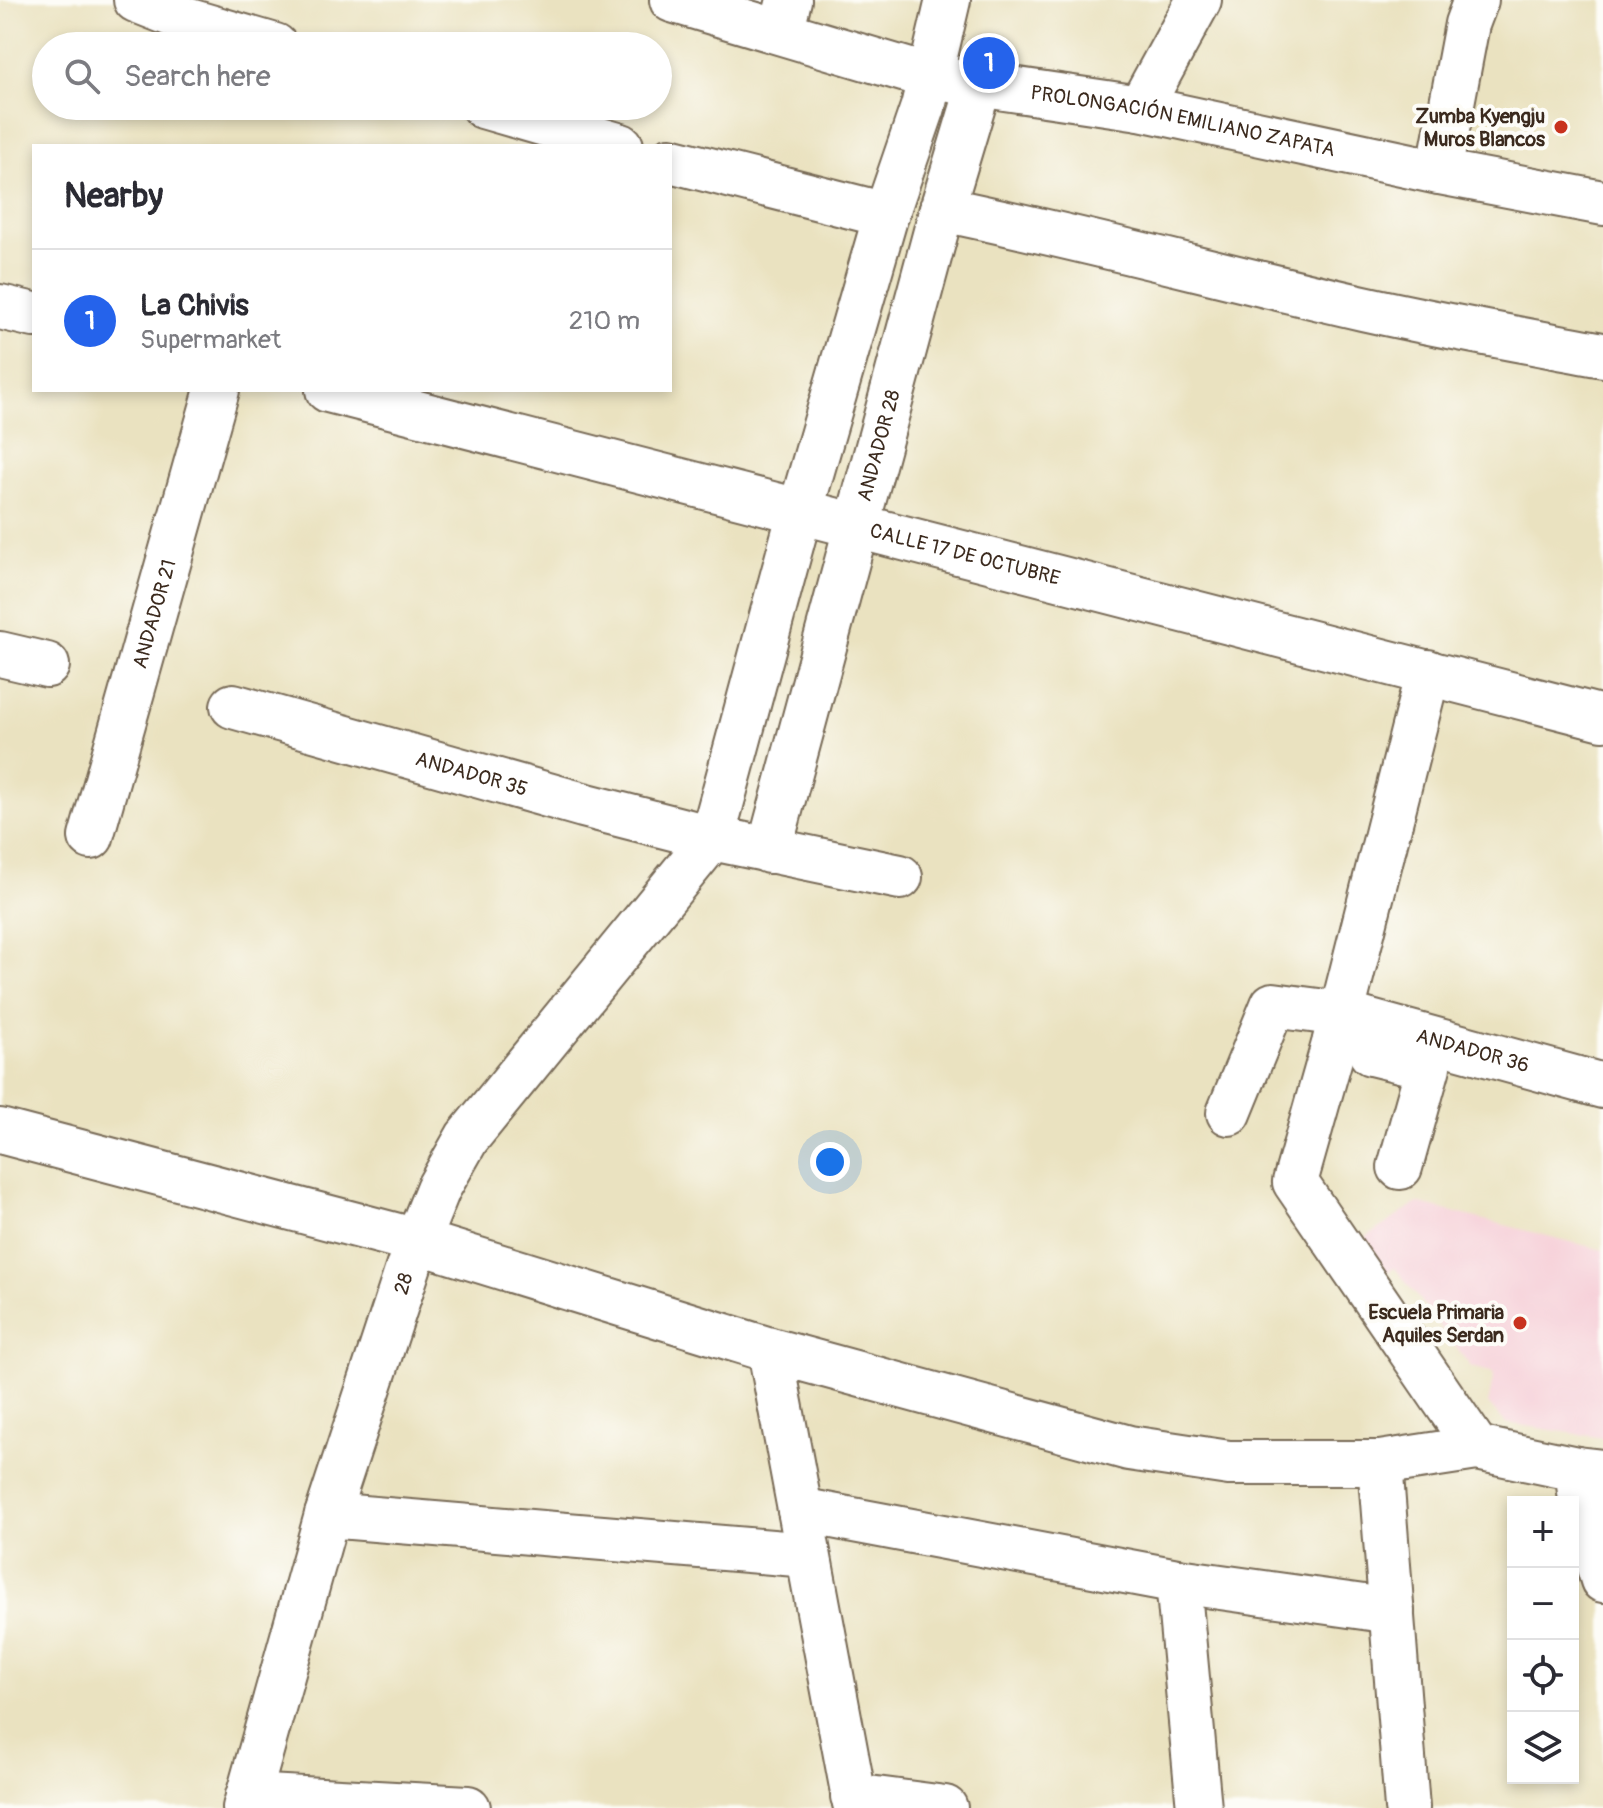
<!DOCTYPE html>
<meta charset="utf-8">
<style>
:root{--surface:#fff;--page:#f2f2f3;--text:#2b2b33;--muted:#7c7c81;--line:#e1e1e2;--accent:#2563eb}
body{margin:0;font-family:Pangolin,sans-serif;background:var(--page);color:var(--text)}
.controls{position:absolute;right:24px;bottom:24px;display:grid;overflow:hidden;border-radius:0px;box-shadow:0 4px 12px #0003}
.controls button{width:72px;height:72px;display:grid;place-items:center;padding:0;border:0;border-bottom:2px solid var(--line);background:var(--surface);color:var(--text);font:40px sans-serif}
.you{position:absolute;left:830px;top:1162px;width:28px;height:28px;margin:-20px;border:6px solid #fff;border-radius:50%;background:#1a73e8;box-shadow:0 0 0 12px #1a73e833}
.badge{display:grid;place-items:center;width:52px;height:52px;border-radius:50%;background:var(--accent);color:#fff;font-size:26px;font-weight:700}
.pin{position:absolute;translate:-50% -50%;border:4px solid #fff;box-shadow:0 2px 8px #0006}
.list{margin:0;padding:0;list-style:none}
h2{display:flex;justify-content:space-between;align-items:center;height:104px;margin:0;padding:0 32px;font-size:34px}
h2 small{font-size:26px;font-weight:400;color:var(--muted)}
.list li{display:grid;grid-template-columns:52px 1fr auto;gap:24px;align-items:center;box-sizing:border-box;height:144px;padding:0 32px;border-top:2px solid var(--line)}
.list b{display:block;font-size:30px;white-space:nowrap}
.list p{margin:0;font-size:26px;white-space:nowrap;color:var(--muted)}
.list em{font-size:26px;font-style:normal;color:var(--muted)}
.icon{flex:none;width:44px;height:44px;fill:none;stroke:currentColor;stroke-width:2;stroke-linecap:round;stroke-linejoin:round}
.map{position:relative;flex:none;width:1603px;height:1808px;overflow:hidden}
.search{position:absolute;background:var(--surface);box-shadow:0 4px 12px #0003;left:32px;top:32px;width:640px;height:88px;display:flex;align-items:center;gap:20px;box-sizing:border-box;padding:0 28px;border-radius:44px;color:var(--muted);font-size:30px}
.panel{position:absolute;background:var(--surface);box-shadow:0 4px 12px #0003;left:32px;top:144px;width:640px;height:248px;border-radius:0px}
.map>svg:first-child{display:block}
.built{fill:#f6cfd8}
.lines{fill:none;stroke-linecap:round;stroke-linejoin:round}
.minor-casing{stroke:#786a57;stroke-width:48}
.major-casing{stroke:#786a57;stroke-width:48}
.minor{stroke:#fff;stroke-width:44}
.major{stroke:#fff;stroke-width:44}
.poi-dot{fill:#c8321e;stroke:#fdfcf7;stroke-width:3}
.labels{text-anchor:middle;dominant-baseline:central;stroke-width:8;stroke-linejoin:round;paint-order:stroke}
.poi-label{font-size:20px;font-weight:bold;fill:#3b2a1e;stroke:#fdfcf7;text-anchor:end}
.street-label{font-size:20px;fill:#3b2a1e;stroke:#fdfcf7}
</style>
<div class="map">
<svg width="1603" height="1808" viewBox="0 0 1603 1808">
<rect width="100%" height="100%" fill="#fdfcf7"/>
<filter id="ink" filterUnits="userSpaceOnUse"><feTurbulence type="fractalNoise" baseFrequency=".0125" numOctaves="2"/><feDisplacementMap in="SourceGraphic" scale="16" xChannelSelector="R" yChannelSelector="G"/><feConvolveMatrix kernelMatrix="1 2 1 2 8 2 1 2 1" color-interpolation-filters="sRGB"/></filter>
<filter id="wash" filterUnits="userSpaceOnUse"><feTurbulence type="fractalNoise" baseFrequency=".006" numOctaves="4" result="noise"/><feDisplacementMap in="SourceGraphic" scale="32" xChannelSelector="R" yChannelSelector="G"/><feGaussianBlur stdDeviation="1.8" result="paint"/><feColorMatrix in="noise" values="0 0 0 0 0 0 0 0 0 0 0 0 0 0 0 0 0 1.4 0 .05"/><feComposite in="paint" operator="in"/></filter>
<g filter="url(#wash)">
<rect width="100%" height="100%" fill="#eae2c0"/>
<!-- built -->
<polygon class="built" points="1417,1203 1603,1250 1603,1438 1506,1423 1488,1404 1494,1373 1471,1367 1395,1268 1376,1278 1356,1244"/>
</g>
<g filter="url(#ink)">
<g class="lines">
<defs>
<g id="minor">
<polyline points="136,0 189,21 275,46"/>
<polyline points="781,32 789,0"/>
<polyline points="483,106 621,146"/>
<polyline points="1140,108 1199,0"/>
<polyline points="670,160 886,215"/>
<polyline points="1439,172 1467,24 1476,0"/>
<path d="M942 209C1083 238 1223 276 1363 308 1443 326 1523 340 1603 355"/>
<polyline points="0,307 34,315"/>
<path id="s1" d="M328 390 1603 718"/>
<polyline points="0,654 47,665"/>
<polyline points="1428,672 1334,1044 1295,1182 1477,1448"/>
<path id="s2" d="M233 706 583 805 712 838 900 877"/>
<path id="s3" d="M91 837 217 390"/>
<path id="s4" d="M769 851 942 209 979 86"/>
<polyline points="1371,1053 1428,1067 1400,1167"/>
<path id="s5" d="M1229 1113 1273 1005 1341 1014 1603 1086"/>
<polyline points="0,1131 417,1241 770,1350 1129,1448 1229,1463 1380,1463 1477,1448 1577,1469 1603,1472"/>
<polyline points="770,1350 856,1808"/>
<polyline points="1380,1463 1407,1808"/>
<polyline points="1577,1469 1583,1516 1603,1580"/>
<polyline points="800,1510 1178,1581 1199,1808"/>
<polyline points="327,1515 808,1555"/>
<polyline points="1178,1581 1392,1611"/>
<polyline points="248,1796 468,1808"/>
<polyline points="853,1796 945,1808"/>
<path id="s6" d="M245 1808 327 1515 417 1241 438 1189 467 1138 712 838 800 512 886 215 923 107 948 0"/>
</g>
<g id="major">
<path id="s7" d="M672 0 930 77 1140 108 1439 172 1603 203"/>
</g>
</defs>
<!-- minor casing -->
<use href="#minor" class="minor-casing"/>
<!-- major casing -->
<use href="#major" class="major-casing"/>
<!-- minor -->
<use href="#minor" class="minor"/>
<!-- major -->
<use href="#major" class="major"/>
</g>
</g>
<!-- markers -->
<g class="poi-dot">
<circle cx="1561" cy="127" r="8"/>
<circle cx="1520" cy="1323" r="8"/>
</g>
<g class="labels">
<!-- poi labels -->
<g class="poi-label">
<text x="1545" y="116">Zumba Kyengju<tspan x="1545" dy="23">Muros Blancos</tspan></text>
<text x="1504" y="1312">Escuela Primaria<tspan x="1504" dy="23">Aquiles Serdan</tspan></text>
</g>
<!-- street labels -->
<g class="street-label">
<text stroke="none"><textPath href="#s7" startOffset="526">PROLONGACIÓN EMILIANO ZAPATA</textPath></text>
<text stroke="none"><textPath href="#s4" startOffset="420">ANDADOR 28</textPath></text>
<text stroke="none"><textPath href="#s1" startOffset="658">CALLE 17 DE OCTUBRE</textPath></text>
<text stroke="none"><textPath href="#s3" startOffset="232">ANDADOR 21</textPath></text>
<text stroke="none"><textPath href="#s2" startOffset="248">ANDADOR 35</textPath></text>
<text stroke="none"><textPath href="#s5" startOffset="322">ANDADOR 36</textPath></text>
<text stroke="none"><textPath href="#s6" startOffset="548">28</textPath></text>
</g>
</g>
</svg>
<div class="controls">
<button>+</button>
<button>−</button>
<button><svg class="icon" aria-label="locate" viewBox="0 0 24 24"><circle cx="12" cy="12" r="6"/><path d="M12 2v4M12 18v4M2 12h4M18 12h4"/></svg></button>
<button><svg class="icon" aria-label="layers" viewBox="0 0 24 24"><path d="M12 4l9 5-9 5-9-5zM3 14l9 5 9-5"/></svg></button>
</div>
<div class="you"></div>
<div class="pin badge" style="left:989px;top:63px">1</div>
<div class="search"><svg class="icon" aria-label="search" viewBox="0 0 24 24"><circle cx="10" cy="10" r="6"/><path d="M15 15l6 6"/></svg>Search here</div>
<section class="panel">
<h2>Nearby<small></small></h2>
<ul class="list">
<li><span class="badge">1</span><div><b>La Chivis</b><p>Supermarket</p></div><em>210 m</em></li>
</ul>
</section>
</div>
